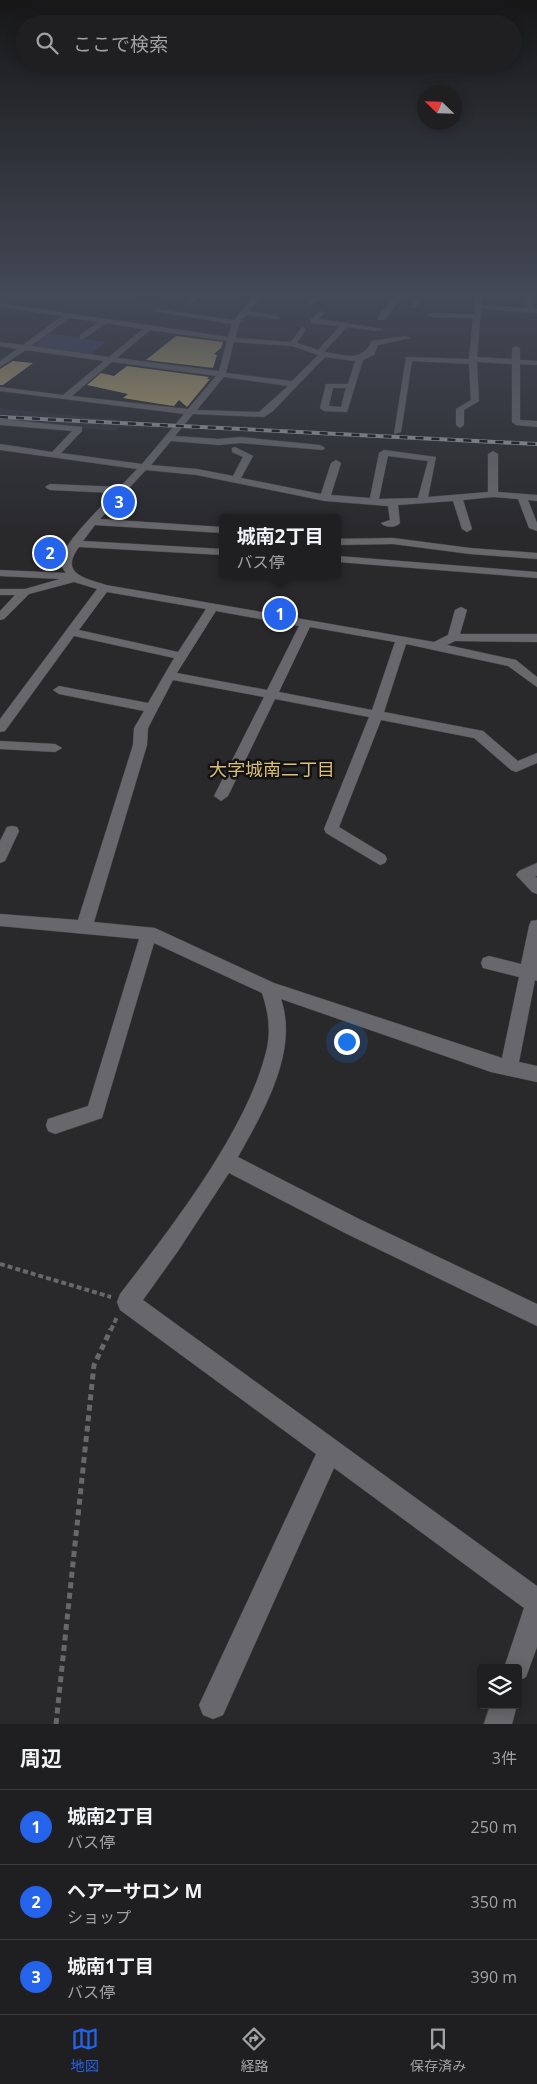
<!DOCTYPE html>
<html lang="ja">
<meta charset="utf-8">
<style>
:root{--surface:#1f1f21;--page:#2c2c2e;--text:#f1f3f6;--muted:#a1a2a5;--line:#3c3d3f;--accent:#2563eb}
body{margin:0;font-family:"Open Sans","Noto Sans JP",sans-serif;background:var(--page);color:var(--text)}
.controls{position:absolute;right:15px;bottom:15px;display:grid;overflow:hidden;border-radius:5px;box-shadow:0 2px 12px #0003}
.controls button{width:45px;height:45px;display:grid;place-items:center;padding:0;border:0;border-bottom:1px solid var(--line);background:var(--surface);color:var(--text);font:25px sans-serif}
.compass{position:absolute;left:417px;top:85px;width:45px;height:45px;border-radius:50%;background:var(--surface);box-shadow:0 2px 12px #0003;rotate:293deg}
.you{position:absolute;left:346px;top:1041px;width:18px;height:18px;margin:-12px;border:4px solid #fff;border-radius:50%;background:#1a73e8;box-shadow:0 0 0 8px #1a73e833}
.badge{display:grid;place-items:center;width:32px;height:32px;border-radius:50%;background:var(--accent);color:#fff;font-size:16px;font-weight:700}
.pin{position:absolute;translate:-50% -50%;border:2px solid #fff;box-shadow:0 1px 5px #0006}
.popup{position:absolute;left:219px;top:514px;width:122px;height:65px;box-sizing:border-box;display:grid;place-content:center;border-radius:5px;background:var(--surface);filter:drop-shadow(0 1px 4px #0005);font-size:16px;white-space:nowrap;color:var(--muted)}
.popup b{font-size:19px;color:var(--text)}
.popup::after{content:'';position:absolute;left:50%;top:100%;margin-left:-10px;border:10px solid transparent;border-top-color:var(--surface)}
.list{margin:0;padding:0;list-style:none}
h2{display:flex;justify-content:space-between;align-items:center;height:65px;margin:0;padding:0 20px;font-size:21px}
h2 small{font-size:16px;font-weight:400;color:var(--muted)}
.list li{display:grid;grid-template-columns:32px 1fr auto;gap:15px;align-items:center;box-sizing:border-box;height:75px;padding:0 20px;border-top:1px solid var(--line)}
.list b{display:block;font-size:19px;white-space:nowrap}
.list p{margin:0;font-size:16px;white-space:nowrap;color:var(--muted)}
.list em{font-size:16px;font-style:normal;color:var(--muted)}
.icon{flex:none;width:28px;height:28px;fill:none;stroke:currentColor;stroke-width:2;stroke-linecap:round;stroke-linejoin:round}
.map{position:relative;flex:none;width:537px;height:1724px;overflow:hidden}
.search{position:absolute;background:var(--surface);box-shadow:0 2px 12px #0003;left:15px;right:15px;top:15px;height:55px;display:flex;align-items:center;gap:12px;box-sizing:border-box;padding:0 18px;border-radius:28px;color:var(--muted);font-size:19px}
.sheet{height:290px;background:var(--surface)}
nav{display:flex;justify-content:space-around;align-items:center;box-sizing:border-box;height:70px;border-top:1px solid var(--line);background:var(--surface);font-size:14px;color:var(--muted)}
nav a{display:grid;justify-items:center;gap:2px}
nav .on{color:var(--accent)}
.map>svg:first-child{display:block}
.built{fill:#32333b}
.green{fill:#3d3d6a}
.building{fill:#c1ac73}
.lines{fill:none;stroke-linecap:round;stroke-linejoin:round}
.minor-casing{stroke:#444447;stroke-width:1}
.major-casing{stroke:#444447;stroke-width:1}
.path-far1{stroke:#68686b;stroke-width:4;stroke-dasharray:5 3;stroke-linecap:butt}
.path{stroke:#68686b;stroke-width:5;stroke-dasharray:6 4.5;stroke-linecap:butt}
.minor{fill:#68686c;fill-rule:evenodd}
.major{fill:#7b7ac2;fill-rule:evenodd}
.rail-far1-casing{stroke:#9d9da0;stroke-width:3}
.rail-casing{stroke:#9d9da0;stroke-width:4}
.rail-far1{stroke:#121214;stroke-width:2;stroke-dasharray:5.5;stroke-linecap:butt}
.rail{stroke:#121214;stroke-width:2.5;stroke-dasharray:8;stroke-linecap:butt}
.labels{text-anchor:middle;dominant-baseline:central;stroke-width:5;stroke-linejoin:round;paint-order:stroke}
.neighbourhood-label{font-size:18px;fill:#dbbf74;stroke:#121214}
</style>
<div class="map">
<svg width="537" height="1724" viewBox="0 0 537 1724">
<rect width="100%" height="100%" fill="#29292c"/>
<!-- built -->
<g class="built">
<polygon points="46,293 183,293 173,302 149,305"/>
<polygon points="0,408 157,424 175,424 170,429 119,427 115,431 0,421"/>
</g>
<!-- green -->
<polygon class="green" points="49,333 106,342 90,355 33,346"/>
<!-- building -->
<g class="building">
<polygon points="176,336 223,342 221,348 214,354 217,355 213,368 146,360"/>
<polygon points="13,361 33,363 3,385 0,385 0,369"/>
<polygon points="127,366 209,377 207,379 210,379 187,407 179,400 174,406 160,404 123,398 128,394 87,385 101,373 114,376"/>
</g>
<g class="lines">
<defs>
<g id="minor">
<polygon points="194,293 201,293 192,303 188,303"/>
<path d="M256 293H263L249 311 281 317 277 319 246 315 240 322 235 338 291 342 302 327 306 329 297 343 318 350 340 326 311 323V319L320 311 324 313 319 319 383 329 379 331 347 327 324 352C346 355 361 363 372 341L406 336 410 338 378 345 374 355 363 360 347 412 324 411 320 408 326 384H348L355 361 325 357 273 411 264 417 193 414 175 436 219 439 240 437 320 445 325 448 323 450 240 443 219 445 171 441 151 465 197 469 233 476 243 457 232 452V448L235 447 253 456 241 478 321 494 331 463 336 460 341 463 331 495 370 498 379 453 384 450 436 457 428 497 488 492V454L493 451 498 454V492L537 495V501L528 500 537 523V531L529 528 518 499 493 497 463 500 472 529 467 532 462 529 453 501 398 505 400 523C396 528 385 528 381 523L390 520 388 506 325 501 197 475 146 470 100 519 222 527V533L95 525 83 541 222 549V555L79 547C59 574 85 578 106 585L434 642 448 635 455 610 461 607 467 610 460 634H537V642L455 641 447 645 516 660 537 677V687L508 666 406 644 384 712 483 731 518 761 537 753V763L516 772 511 770 474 738 381 720 339 827 385 855 387 859 385 863 380 865 326 833 324 829 369 717 275 699 228 796 221 801 214 796 264 697 173 680 148 728 147 745 94 922 155 928 274 983 502 1058 519 977 483 968 481 963 483 958 489 956 521 964 529 926 531 921 537 920V981L535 980 519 1062 537 1066V1082L491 1072 281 999C299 1052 263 1112 238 1157L361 1220 537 1304V1326L347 1234 229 1173 178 1251 143 1300 537 1586V1647L526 1677 518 1681V1668H504L524 1608 334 1468 223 1715 213 1719 203 1715 199 1705 316 1454 120 1310 117 1302 120 1294C170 1229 249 1128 267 1048 271 1029 268 1011 262 993L154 943 102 1118 55 1134 48 1131 46 1125 48 1119 88 1106 139 939 0 926V914L78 920 133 745 134 728 144 711 59 694 53 690 59 686 148 703 174 658 74 636 5 731 0 732V719L97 589 74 582 29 594 4 619 0 620V611L15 595H0V589H25L60 579 0 576V570L66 573C62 568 59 562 62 555 71 536 99 509 114 493L50 490 45 487 50 484 120 487 137 469 0 450V444L52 452 72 431 0 425V419L82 427V431L61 453 142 464 184 414 0 391V387L63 395 104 361 26 350 0 367V361L17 349 0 346V342L23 345 62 316 0 307V303L228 337 232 324 153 311 157 309 234 320ZM69 318 99 322 80 335V339H83L107 323 143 329 109 357 31 346ZM150 330 227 341 219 371 117 358ZM234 342 292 346 318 355 292 381 226 373ZM112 362 216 376 188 409 72 396ZM224 377 288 386 259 412 197 410ZM333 388H346L341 407 329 406ZM388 456 428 461 418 498 379 499ZM107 592 206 609 178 652 79 630ZM216 611 299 626 267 690 177 673ZM310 627 395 642 372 710 279 692Z"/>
<polygon points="319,293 326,293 313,304 309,304 309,302"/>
<polygon points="399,293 406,293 384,320 378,320 378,316"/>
<polygon points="420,293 427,293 415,308 411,308"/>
<polygon points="476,293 482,293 481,305 527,308 528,293 534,293 534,309 537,309 537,313 481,309 477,357 512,359 512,348 516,346 520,348 520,360 537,361 537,365 520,364 520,420 537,421 537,427 516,425 512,422 512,364 477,362 479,401 464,410 464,425 460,428 456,425 456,409 471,400 469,364 412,361 401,432 394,434 406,357 469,359 473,318 432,317 428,315 432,313 474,314"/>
<polygon points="393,538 470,548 537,553 537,559 470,554 393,544 338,545 338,539"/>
<polygon points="338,556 537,572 537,578 338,562"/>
<polygon points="0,741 55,744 62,748 55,752 0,749"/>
<polygon points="12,826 17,827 19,831 5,861 0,863 0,841 7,827"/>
<polygon points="537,863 537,876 535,876 537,878 537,894 532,892 516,875 519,871"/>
<polygon points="490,1705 517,1705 512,1724 484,1724"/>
</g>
<polygon id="major" points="1,293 9,293 0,299"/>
</defs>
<!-- minor casing -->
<use href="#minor" class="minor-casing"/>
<!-- major casing -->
<use href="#major" class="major-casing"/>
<!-- path-far1 -->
<g class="path-far1">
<polyline points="0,1264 111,1297"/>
<polyline points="111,1330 117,1317"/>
</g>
<!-- path -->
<polyline class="path" points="56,1724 94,1365 111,1329"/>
<!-- minor -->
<use href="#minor" class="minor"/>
<!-- major -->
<use href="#major" class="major"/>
<defs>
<polyline id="rail-far1" points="0,417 4,417"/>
<polyline id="rail" points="0,417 537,444"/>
</defs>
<!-- rail-far1 casing -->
<use href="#rail-far1" class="rail-far1-casing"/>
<!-- rail casing -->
<use href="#rail" class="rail-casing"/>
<!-- rail-far1 -->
<use href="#rail-far1" class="rail-far1"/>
<!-- rail -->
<use href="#rail" class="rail"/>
</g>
<!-- sky -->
<linearGradient id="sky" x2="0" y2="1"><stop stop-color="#171718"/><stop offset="0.55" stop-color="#434956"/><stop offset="1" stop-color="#434956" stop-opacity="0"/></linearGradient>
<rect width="537" height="534" fill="url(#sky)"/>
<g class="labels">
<!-- neighbourhood labels -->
<g class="neighbourhood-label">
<text x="272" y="769">大字城南二丁目</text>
</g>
</g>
</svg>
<div class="controls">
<button><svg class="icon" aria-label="layers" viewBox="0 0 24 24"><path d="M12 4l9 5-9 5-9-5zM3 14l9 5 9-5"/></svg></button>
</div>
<svg class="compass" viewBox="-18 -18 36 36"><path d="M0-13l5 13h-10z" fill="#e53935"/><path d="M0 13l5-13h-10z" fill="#a1a2a5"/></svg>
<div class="you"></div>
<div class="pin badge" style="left:280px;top:614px">1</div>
<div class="popup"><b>城南2丁目</b>バス停</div>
<div class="pin badge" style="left:50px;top:553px">2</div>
<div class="pin badge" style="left:119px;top:502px">3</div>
<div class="search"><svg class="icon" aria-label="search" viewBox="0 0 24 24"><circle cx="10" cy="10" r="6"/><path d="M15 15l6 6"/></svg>ここで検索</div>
</div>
<section class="sheet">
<h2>周辺<small>3件</small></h2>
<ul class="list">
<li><span class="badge">1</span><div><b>城南2丁目</b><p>バス停</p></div><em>250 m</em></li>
<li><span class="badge">2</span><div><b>ヘアーサロン M</b><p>ショップ</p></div><em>350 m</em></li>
<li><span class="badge">3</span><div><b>城南1丁目</b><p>バス停</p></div><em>390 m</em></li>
</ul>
</section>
<nav>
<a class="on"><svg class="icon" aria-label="map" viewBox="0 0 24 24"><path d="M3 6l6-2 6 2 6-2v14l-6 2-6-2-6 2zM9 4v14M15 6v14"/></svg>地図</a>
<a><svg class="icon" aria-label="directions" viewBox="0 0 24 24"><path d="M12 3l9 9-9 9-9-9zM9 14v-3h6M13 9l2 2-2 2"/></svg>経路</a>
<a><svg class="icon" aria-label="saved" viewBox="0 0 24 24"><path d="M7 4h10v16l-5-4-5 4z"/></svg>保存済み</a>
</nav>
